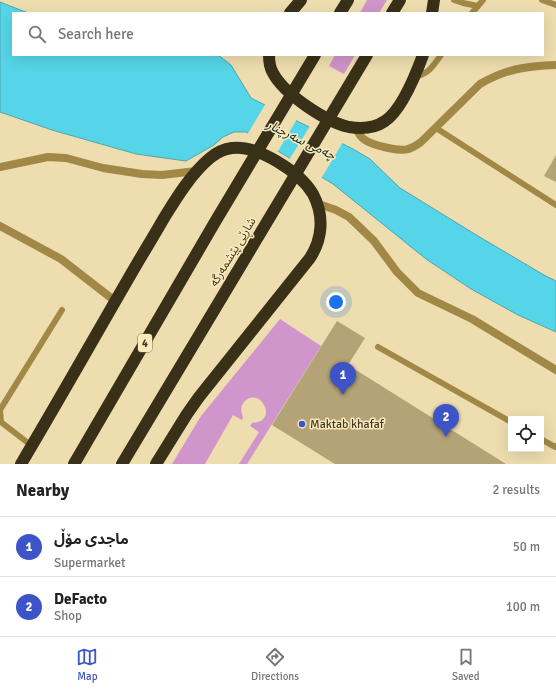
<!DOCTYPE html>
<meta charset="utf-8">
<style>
:root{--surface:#fff;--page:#f6f6f6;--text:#222;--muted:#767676;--line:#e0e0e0;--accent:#3c54c7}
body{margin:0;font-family:Signika,"Noto Sans Arabic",sans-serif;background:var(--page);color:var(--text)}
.controls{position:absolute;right:12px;bottom:12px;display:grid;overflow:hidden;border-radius:0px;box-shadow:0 4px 16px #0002}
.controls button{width:36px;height:36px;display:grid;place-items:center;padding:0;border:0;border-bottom:1px solid var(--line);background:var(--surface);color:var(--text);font:20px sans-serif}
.you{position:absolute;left:336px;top:302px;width:14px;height:14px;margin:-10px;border:3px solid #fff;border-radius:50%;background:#1a73e8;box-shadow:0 0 0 6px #1a73e833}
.badge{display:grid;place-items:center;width:26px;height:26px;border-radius:50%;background:var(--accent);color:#fff;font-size:13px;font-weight:700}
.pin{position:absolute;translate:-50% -33px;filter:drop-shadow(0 1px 2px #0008)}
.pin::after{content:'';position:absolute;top:21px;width:14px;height:12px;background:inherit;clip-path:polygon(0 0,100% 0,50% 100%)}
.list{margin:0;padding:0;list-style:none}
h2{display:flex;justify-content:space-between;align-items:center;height:52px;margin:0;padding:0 16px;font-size:17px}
h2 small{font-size:13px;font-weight:400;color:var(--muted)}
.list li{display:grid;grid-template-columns:26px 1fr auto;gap:12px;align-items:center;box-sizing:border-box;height:60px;padding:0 16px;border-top:1px solid var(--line)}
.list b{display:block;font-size:15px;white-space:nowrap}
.list p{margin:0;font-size:13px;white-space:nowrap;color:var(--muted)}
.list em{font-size:13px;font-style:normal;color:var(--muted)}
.icon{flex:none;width:22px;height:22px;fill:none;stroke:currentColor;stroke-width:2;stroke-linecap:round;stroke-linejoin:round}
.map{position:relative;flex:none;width:556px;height:464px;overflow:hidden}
.search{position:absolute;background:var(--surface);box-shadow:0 4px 16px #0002;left:12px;right:12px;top:12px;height:44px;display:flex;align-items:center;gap:10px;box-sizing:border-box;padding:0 14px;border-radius:0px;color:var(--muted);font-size:15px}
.sheet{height:172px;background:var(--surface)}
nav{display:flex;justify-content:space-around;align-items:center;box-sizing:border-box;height:56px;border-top:1px solid var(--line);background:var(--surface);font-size:11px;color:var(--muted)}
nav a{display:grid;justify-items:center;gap:2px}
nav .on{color:var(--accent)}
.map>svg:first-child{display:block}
.green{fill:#d095ca}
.water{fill:#56d5e9;stroke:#4fa6ae}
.pier{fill:#eeddaf}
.building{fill:#b4a377}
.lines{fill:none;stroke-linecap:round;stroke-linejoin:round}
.lane{stroke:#a18846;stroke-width:6}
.street{stroke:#a18846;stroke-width:8}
.highway{stroke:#393018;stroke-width:12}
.poi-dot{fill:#3c54c7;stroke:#fceabb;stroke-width:1.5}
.labels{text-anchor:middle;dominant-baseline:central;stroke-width:3;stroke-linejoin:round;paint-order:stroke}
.shield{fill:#fceabb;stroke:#786e53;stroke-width:1}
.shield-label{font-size:11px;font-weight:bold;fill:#403926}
.street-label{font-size:12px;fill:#403926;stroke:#fceabb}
.poi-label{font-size:12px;fill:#403926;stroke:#fceabb;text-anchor:start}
.water-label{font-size:13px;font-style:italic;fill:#132f33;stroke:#fceabb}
</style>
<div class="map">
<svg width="556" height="464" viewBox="0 0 556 464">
<rect width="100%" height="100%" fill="#eeddaf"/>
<!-- green -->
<g class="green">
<polygon points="367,0 387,0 379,13 360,13"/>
<polygon points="335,55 355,55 344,74 329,66"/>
<path d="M280 319 321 346 247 464H239L259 432 250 426 252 423C280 422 260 385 244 402 240 407 241 412 243 417L242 420 233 415 205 464H172L201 416Z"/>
</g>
<!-- water -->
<polygon class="water" points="0,2 28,13 13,13 13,55 218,55 231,65 251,98 353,149 370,159 400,188 478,236 544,275 556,281 556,332 518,315 471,289 426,259 333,184 246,132 234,132 223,137 214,145 186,161 136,154 52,130 0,112"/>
<!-- pier -->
<g class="pier">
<polygon points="266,103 297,119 277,153 247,135"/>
<polygon points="310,126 343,142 321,179 289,160"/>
</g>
<!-- building -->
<g class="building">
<polygon points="556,155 556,182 544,176"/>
<polygon points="337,321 365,338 348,365 506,464 335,464 272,425"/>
</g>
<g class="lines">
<!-- lane -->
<g class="lane">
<polyline points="454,0 463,3 478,6"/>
<polyline points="542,0 556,5"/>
<polyline points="472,13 483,0"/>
<path d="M414 77C429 74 432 67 441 55"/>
<polyline points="436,128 556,205"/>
<polyline points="378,347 511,422"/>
<polyline points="541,439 555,447 556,446"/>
<polyline points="32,446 1,422 0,410 62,310"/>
</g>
<!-- street -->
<g class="street">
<path d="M356 128C358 133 360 137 365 140 372 145 400 152 408 149 413 148 417 145 421 142L480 84C506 69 526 66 556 65"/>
<polyline points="0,167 48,157 66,158 103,168 142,174 162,175 196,171"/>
<polyline points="316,203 336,210 349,217 374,241 397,272 418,293 472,319 556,370"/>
<polyline points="0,226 61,259 115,301"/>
</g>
<!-- highway -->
<g class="highway">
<polyline points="290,13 301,0"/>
<polyline points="340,13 348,0"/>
<polyline points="392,13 400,0"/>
<polyline points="432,13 434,0"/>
<path d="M269 55C269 61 270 68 273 73 284 94 326 122 349 127 361 129 375 128 385 121 402 110 416 74 423 55"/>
<path d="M21 464C61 397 99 329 138 262 147 247 156 232 164 218 177 197 191 174 210 158 216 153 224 149 232 148 258 145 300 172 313 194 324 215 323 238 310 258L199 397 187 414 156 464"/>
<polyline points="74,464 215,222 315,55"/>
<polyline points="122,464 367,55"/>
</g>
</g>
<!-- markers -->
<circle class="poi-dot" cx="302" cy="424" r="4"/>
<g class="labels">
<!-- shield labels -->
<rect class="shield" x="138" y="334" width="14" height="18" rx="3"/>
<g class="shield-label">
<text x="145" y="343">4</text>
</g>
<!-- street labels -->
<g class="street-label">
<text transform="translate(233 252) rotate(-59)">شاڕێی پێشمەرگە</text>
</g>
<!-- poi labels -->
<g class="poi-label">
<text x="310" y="424">Maktab khafaf</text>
</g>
<!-- water labels -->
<g class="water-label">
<text transform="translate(301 140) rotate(26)">چەمی سەرچنار</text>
</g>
</g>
</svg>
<div class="controls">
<button><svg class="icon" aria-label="locate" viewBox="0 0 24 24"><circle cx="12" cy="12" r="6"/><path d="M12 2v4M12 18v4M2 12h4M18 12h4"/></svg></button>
</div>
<div class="you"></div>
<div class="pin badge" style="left:343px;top:395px">1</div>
<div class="pin badge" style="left:446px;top:437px">2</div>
<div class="search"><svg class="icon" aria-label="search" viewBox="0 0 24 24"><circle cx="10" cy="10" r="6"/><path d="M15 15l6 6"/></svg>Search here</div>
</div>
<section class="sheet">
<h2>Nearby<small>2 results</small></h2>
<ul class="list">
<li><span class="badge">1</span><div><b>ماجدی مۆڵ</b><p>Supermarket</p></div><em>50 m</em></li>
<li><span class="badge">2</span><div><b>DeFacto</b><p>Shop</p></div><em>100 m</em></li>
</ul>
</section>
<nav>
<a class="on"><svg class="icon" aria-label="map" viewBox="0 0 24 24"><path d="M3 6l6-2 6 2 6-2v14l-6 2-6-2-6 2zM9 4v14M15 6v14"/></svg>Map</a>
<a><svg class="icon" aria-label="directions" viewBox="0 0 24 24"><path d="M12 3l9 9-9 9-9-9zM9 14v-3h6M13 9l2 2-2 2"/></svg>Directions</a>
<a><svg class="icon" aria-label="saved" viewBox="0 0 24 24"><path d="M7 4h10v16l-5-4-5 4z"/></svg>Saved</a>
</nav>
